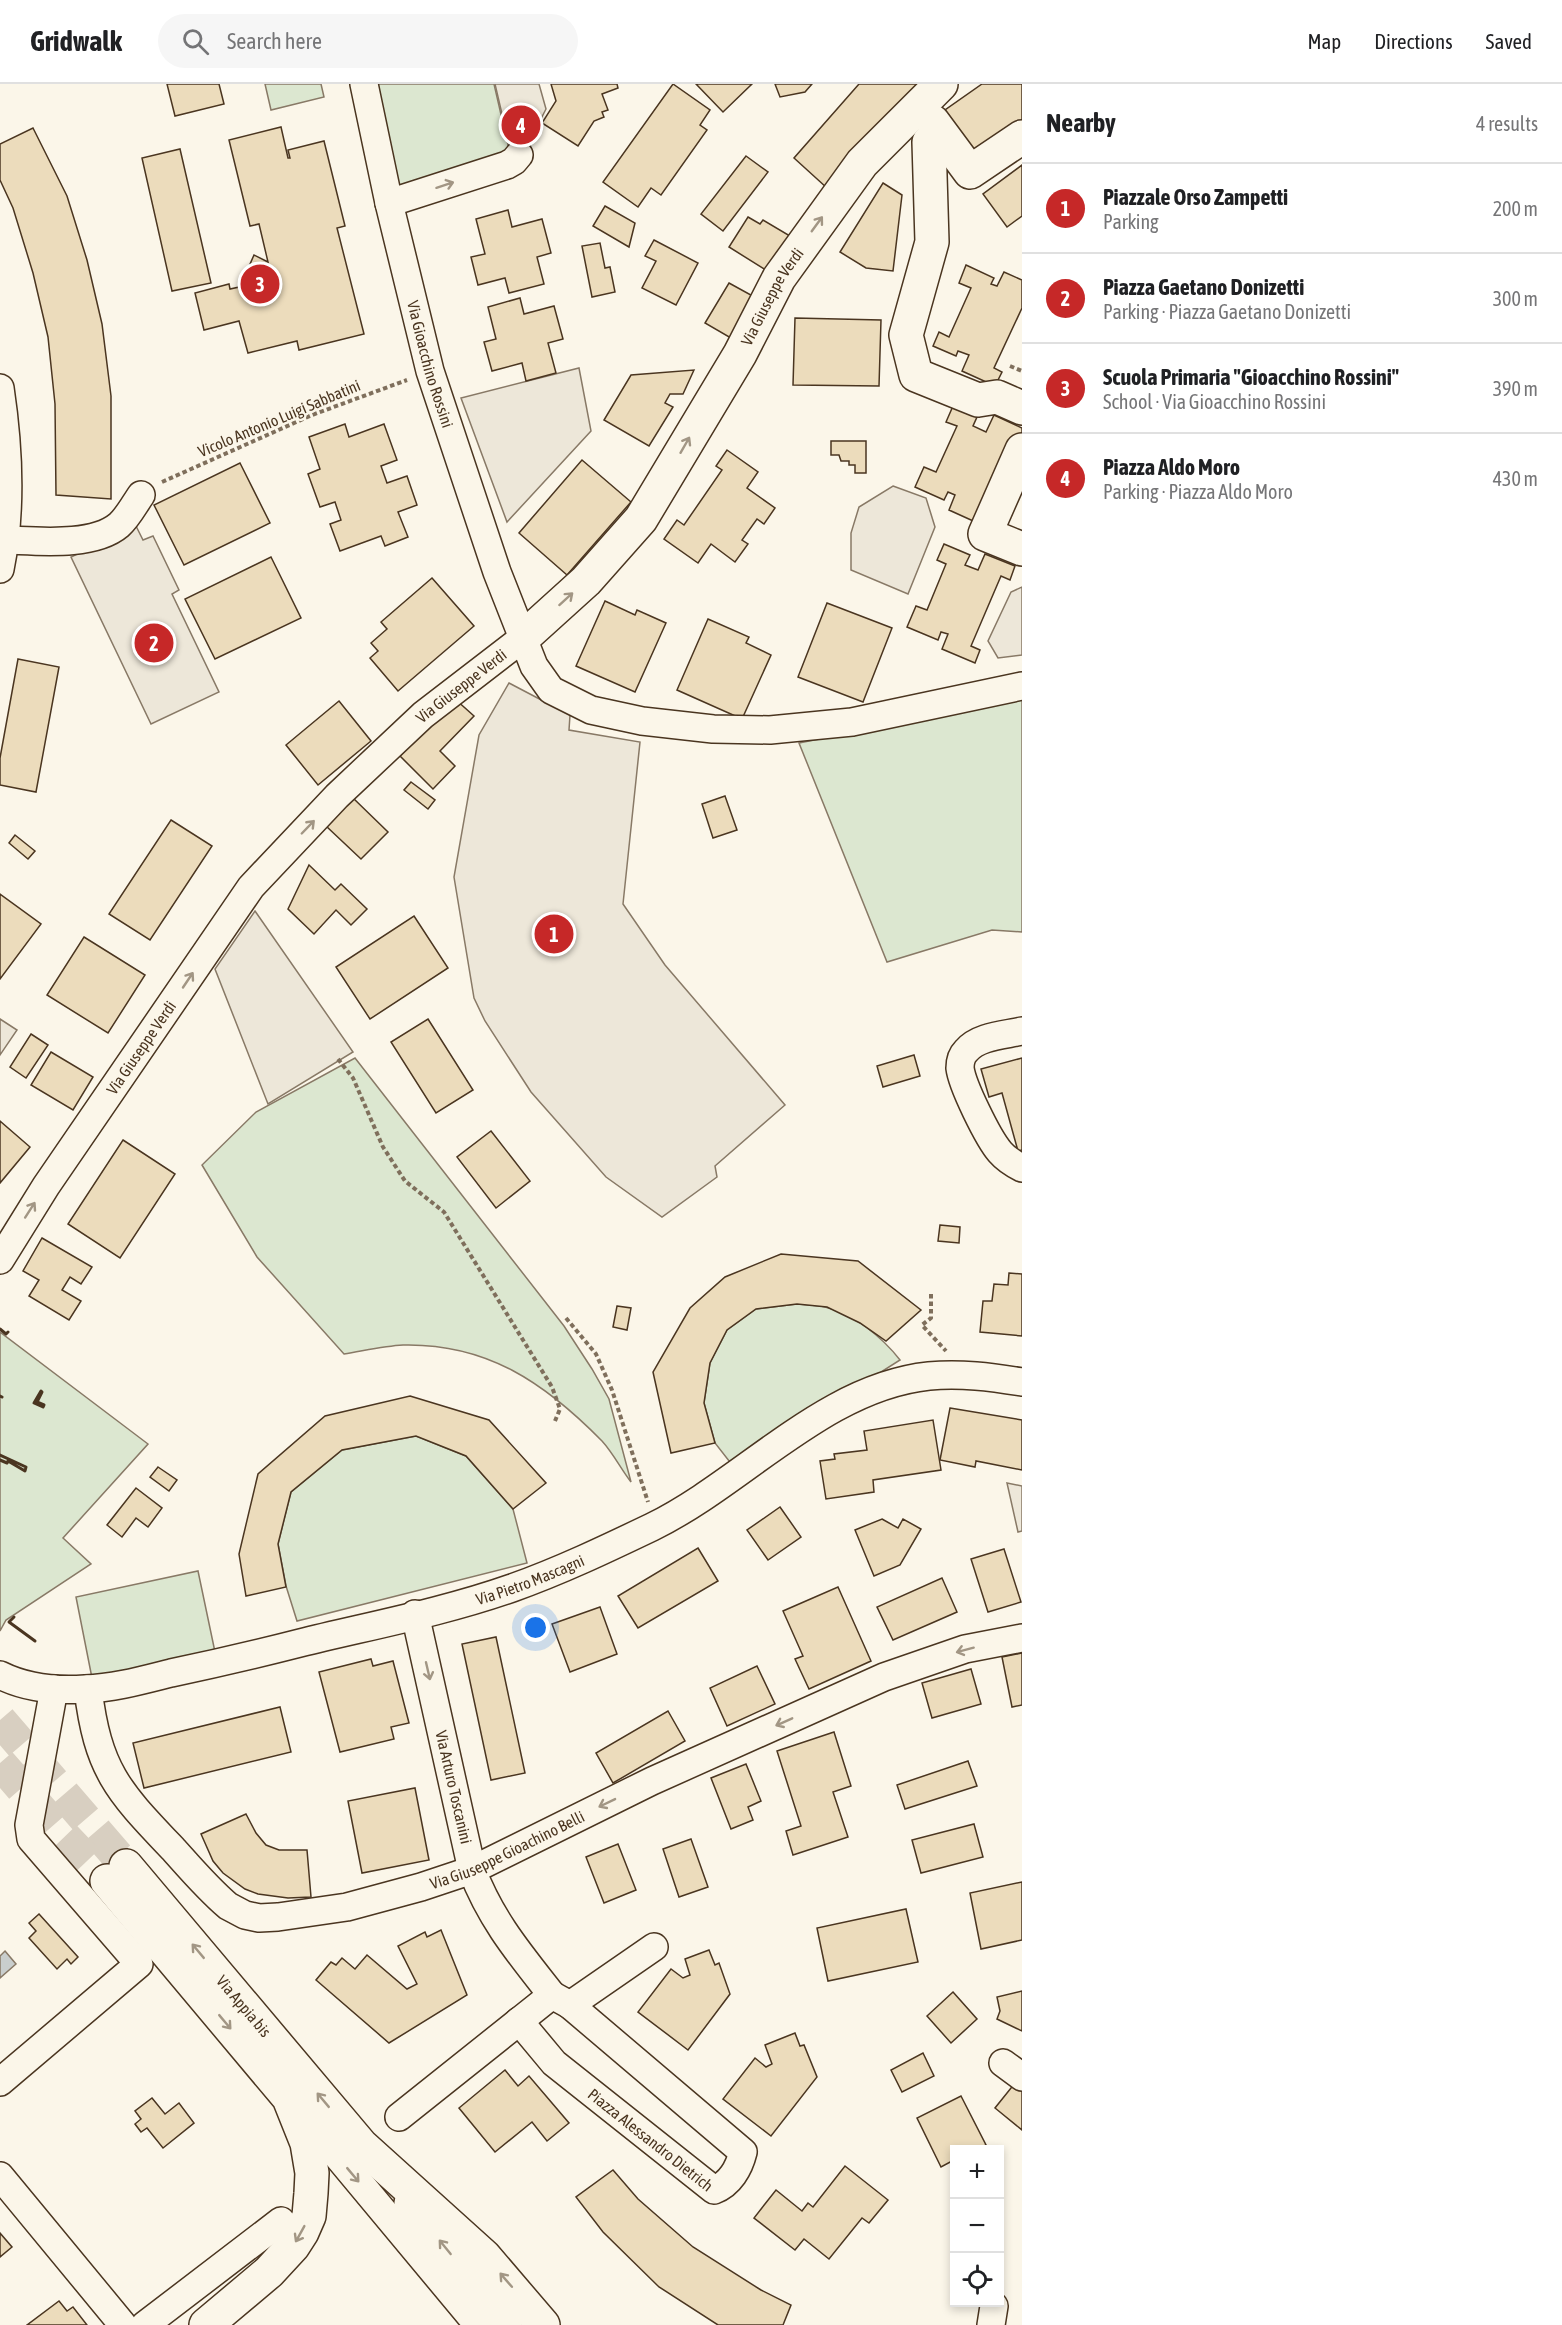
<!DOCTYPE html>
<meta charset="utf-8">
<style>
:root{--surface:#fff;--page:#f6f6f6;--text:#202124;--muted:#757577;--line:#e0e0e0;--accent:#c62828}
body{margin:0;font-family:"Asap Condensed",sans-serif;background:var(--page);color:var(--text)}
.controls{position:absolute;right:18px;bottom:18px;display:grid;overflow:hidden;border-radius:0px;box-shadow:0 3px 9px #0003}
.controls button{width:54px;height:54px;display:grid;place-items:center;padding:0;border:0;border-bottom:2px solid var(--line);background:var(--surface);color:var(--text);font:30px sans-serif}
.you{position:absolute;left:536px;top:1544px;width:21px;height:21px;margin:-15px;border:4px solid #fff;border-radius:50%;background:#1a73e8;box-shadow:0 0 0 9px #1a73e833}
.badge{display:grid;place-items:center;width:39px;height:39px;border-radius:50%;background:var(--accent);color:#fff;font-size:20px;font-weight:700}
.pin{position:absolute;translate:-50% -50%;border:3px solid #fff;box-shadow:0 2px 6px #0006}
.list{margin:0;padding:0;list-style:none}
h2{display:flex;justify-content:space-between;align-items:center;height:78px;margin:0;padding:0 24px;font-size:26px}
h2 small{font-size:20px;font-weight:400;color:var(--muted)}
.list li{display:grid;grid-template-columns:39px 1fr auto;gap:18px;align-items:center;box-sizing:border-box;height:90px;padding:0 24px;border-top:2px solid var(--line)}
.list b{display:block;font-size:22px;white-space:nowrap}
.list p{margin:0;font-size:20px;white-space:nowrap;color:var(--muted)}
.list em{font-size:20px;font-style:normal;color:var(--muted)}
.icon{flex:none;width:33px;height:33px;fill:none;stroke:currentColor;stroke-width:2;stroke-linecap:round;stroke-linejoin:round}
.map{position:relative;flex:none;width:1022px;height:2241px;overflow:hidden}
header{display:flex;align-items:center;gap:36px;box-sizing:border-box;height:84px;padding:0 30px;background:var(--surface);border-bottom:2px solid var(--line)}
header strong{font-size:28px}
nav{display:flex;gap:33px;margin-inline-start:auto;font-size:21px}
.search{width:420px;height:54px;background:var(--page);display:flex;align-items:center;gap:15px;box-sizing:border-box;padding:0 21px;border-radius:33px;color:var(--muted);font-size:22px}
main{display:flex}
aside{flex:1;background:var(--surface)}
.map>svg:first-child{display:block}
.green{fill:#dce7d0;stroke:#887966;stroke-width:1.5}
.parking{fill:#ede7d9;stroke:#887966;stroke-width:1.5}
.water{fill:#c9cecd;stroke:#887966;stroke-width:1.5}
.building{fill:#ecdcbc;stroke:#4a3520;stroke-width:1.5}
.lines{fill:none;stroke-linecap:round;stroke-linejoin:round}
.highway-tunnel{stroke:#d8cfc1;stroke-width:33;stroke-dasharray:33 16;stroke-linecap:butt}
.minor-casing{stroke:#4a3520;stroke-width:30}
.major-casing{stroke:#4a3520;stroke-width:36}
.highway-casing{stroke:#4a3520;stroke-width:36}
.path{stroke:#7f6f5c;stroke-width:4;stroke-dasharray:4.5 3;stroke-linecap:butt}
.minor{stroke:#fbf6e9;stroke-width:27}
.major{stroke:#fbf6e9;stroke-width:33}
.highway{stroke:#fbf6e9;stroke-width:33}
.wall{stroke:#4a3520;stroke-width:3}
.oneway{stroke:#a29684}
.labels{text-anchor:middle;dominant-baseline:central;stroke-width:4.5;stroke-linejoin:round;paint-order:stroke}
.street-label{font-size:16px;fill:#4a3520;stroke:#fbf6e9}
</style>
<header>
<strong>Gridwalk</strong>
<div class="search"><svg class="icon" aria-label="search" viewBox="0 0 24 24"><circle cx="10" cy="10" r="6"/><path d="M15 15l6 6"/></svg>Search here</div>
<nav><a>Map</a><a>Directions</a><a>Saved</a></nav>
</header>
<main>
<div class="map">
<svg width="1022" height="2241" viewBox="0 0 1022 2241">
<rect width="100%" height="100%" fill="#fbf6e9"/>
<!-- green -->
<g class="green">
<polygon points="265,0 321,0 324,13 271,26"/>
<polygon points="376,0 494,0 511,74 398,106"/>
<polygon points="1022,615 1022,848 992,846 887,878 799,659"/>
<path d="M355 974 564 1242 592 1285 609 1315 631 1398C621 1385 613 1369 602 1357 545 1299 487 1259 403 1261 384 1262 363 1267 344 1270L257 1173 202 1081 256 1028Z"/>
<path d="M797 1220C806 1221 816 1221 825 1223 853 1229 883 1254 900 1276L733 1382 715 1359 704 1319 710 1279 727 1246 756 1225Z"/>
<polygon points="0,1248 148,1360 63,1454 91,1480 6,1536 0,1547"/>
<polygon points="416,1352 466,1372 513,1425 527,1479 297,1537 286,1502 278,1460 291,1408 342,1366"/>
<polygon points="198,1487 215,1568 92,1594 76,1513"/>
</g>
<!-- parking -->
<g class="parking">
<polygon points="495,0 539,0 546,25 529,58 510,64"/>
<polygon points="579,284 591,347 507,438 461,314"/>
<polygon points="893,402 926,414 935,443 908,510 851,486 851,449 859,423"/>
<polygon points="136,442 143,456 153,452 179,506 172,510 219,608 151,640 71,473"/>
<polygon points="1022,503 1022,571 998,574 988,557 1011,508"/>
<polygon points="509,599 570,631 569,646 640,658 623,820 665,881 785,1021 715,1082 717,1093 662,1133 606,1093 531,1008 485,937 474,914 454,793 479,651"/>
<polygon points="255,827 353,968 268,1020 215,885"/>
<polygon points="0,935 17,946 0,971"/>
<polygon points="1007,1399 1022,1402 1022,1447 1018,1448"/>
</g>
<!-- water -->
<polygon class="water" points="5,1867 16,1880 0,1894 0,1872"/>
<!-- building -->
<g class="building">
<polygon points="167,0 219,0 224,20 175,32"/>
<polygon points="551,0 617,0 618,4 602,10 608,26 602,28 604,33 594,37 578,62 542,39 556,17"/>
<polygon points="673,0 710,26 700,41 707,46 661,111 651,104 638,123 603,98"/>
<polygon points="696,0 752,0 723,28"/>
<polygon points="775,0 812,0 805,8 780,13"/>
<polygon points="859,0 920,0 827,104 794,74"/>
<polygon points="982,0 1022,0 1022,41 978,72 945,26"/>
<polygon points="281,43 288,74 290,74 288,66 324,57 345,142 337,144 364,250 299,266 297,257 248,269 239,237 204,246 195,209 229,200 230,205 257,199 260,193 247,187 254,171 268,178 259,140 250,142 229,56"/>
<polygon points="33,44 67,112 87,176 102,240 111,312 111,415 56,411 55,320 48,253 33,189 13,124 0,96 0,60"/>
<polygon points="180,65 211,199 172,207 142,74"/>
<polygon points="746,72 768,88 723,147 701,130"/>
<polygon points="1022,81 1022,132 1007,143 983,110"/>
<polygon points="883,99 902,111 893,187 866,184 840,168"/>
<polygon points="605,122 635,139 629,163 593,142"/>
<polygon points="508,126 512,143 542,135 551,169 537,173 544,200 509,209 505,194 478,201 471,173 485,170 476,135"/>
<polygon points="748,133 760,140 763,136 790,152 769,188 729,163"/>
<polygon points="654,156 698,179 676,221 642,204 656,177 645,172"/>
<polygon points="600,159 605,184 610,183 615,208 592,213 582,162"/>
<polygon points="966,181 994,194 991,200 997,202 1004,188 1022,196 1022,224 994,284 1002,288 995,302 962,287 969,271 958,267 956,272 933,262 939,248 949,253 971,204 959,199"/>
<polygon points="729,199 760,216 736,257 705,239"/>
<polygon points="520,214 524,230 554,222 563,255 548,259 556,289 526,297 522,279 492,287 484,258 496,255 488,223"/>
<polygon points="795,234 881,236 879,302 793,301"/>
<polygon points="694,286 683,310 670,310 665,319 673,323 649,362 604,336 631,291"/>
<polygon points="953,322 977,333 973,342 986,348 994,331 1022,344 1022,349 982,441 949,426 955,411 948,408 944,416 915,403 924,383 936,388 957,342 946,338"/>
<polygon points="345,340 349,353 384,340 397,376 381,382 387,399 407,392 417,421 398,428 408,453 385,462 381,452 340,467 330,440 341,436 335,418 320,423 308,390 320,385 309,353"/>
<polygon points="831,357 866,357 866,389 855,389 855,381 849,381 849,377 841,377 839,371 831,371"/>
<polygon points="727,366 758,388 747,404 775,424 764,440 757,435 742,456 748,460 735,478 711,460 698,479 664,455 677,436 684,441 722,386 716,382"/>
<polygon points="582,376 631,418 567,491 519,449"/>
<polygon points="240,379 270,439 184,481 154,421"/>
<polygon points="944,460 970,471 965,481 978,486 985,470 1015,482 1010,496 1001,492 971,562 980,566 975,579 942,565 948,550 941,548 938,556 907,543 916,522 927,526 946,480 937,476"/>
<polygon points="271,473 301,534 215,575 185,515"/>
<polygon points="432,494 474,542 398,607 370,574 378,567 371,559 387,545 381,538"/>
<polygon points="605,517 635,531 637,526 666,539 635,608 576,582"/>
<polygon points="827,519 892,544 863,618 798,593"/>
<polygon points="708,535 749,553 746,559 771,571 742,635 677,606"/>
<polygon points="18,575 59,583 36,708 0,701 0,674"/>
<polygon points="455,615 474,632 440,667 455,682 433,705 400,672"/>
<polygon points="339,617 371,657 318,701 286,661"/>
<polygon points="411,698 435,716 428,725 404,706"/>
<polygon points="725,712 737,746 713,754 702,720"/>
<polygon points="353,714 388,748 361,775 326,742"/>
<polygon points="171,736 212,762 150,856 109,830"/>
<polygon points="15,751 35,767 28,775 9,759"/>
<polygon points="309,781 335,806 341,800 367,825 351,841 336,826 314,850 288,825"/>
<polygon points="0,810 41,840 0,895"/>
<polygon points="414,832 448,884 370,935 336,883"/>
<polygon points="84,853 145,891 108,949 47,911"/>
<polygon points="428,935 473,1006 436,1029 391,958"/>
<polygon points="31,950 48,961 26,994 10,983"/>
<polygon points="51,968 93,993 73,1026 31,1001"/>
<polygon points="914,971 920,992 883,1003 877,982"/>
<polygon points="1022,974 1022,1066 1018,1067 1002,1009 989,1013 981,985"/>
<polygon points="0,1037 30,1063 0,1099"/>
<polygon points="491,1047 530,1097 496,1124 457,1073"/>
<polygon points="123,1056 175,1090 120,1174 68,1140"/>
<polygon points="940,1141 960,1143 959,1159 938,1157"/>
<polygon points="42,1154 92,1183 81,1200 70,1193 62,1206 81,1217 69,1236 29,1212 39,1196 23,1187"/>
<polygon points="781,1170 858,1177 921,1226 886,1257 860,1239 827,1223 797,1220 756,1225 727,1246 710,1279 704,1319 715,1359 671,1369 653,1288 690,1224 725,1193"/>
<polygon points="1009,1189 1022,1190 1022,1252 980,1248 983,1217 992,1217 994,1200 1008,1201"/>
<polygon points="617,1222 631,1224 627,1246 613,1243"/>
<polygon points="410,1312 489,1336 546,1399 513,1425 466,1372 416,1352 342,1366 291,1408 278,1460 286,1503 246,1512 239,1470 258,1390 325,1332"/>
<polygon points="950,1324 1022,1336 1022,1386 976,1377 975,1383 940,1376"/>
<polygon points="933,1336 941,1386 873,1396 874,1408 826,1415 820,1377 835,1375 834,1370 867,1366 864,1347"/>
<polygon points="158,1383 177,1396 169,1407 150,1393"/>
<polygon points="136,1404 162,1424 148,1443 136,1434 122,1453 107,1441"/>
<polygon points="780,1423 801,1453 768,1476 747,1446"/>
<polygon points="882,1435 898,1444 903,1435 921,1445 900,1481 874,1492 855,1446"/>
<polygon points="698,1464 718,1497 638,1544 618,1512"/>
<polygon points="1004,1465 1021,1518 988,1528 971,1475"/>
<polygon points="942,1494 957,1528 893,1556 877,1523"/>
<polygon points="838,1503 871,1577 809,1605 795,1575 803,1572 783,1527"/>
<polygon points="600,1523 617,1570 570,1588 552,1540"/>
<polygon points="496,1553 525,1689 491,1696 462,1560"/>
<polygon points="1022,1569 1022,1621 1012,1623 1002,1573"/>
<polygon points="371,1575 373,1582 393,1577 409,1639 391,1643 394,1655 340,1668 319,1588"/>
<polygon points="757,1582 775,1620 727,1642 710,1604"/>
<polygon points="971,1585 981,1620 932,1634 922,1599"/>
<polygon points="280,1623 291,1668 144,1704 133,1659"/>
<polygon points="668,1627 685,1657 613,1699 596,1669"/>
<polygon points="834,1648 851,1702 833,1708 848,1753 793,1771 786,1747 801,1742 777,1667"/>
<polygon points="968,1677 977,1702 905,1725 897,1701"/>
<polygon points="746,1680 761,1717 748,1723 753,1736 731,1745 711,1694"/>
<polygon points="415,1704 429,1776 362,1789 348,1717"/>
<polygon points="246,1730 256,1749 266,1761 279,1766 307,1766 311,1813 288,1814 258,1810 245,1805 223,1789 213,1777 201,1750"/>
<polygon points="974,1740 983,1773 921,1789 912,1756"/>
<polygon points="691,1755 708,1803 679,1813 663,1765"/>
<polygon points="618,1760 636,1806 604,1819 586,1773"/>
<polygon points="1022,1798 1022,1856 981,1865 970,1809"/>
<polygon points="906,1825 918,1878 828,1897 817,1844"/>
<polygon points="39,1830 78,1873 71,1880 67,1875 57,1885 29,1854 36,1847 29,1839"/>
<polygon points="441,1846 467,1911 389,1959 316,1896 331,1878 336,1881 342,1874 355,1885 367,1871 407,1905 417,1900 398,1862 425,1848 427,1853"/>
<polygon points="709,1866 715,1881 719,1879 730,1910 688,1966 638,1928 671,1885 683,1894 690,1891 685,1875"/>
<polygon points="1022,1907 1022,1947 997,1935 1000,1927 997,1913"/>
<polygon points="953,1908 977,1935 951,1959 927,1932"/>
<polygon points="795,1949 800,1962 804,1961 817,1993 771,2052 723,2015 755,1974 766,1983 772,1980 765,1961"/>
<polygon points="923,1969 934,1992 902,2008 891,1986"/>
<polygon points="505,1986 518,2002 529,1992 569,2039 547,2057 532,2038 495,2068 459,2024"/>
<polygon points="1015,1999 1022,2005 1022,2046 995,2024"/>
<polygon points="961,2012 986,2061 976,2066 954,2066 954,2076 941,2083 917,2034"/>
<polygon points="152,2014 165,2030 179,2019 194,2039 163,2064 147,2044 141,2048 135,2040 141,2035 135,2027"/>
<polygon points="845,2082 888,2116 869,2139 862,2134 829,2175 804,2155 795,2166 754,2134 776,2106 802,2127 808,2119 813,2123"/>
<polygon points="613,2086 638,2115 693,2163 761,2206 791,2221 783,2241 718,2241 659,2203 603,2148 576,2113"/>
<polygon points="0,2149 12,2163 0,2173"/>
<polygon points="59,2217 67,2227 73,2223 87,2241 27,2241"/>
</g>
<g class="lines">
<!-- highway-tunnel -->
<g class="highway-tunnel">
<polyline points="0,1636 126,1782"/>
<polyline points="0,1679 61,1749 107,1797"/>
</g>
<defs>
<g id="minor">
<path id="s1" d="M364 0 389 119 430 287 497 488 534 582 551 606 591 626 642 637 713 645 770 646 852 638 1022 602"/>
<polyline points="389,119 507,81 514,77 519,71"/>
<path d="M0 304C9 364 12 426 0 485"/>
<path d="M6 456C38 457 93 463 119 441 128 433 134 421 141 411"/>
<path d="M1022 947C1005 951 978 952 966 967 962 971 960 978 960 984 962 1001 988 1054 1000 1068 1006 1075 1014 1080 1022 1084"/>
<path id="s2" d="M0 1176 46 1102 251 803 337 712 423 631 523 554"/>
<path id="s3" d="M0 1591C26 1604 56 1607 85 1605 115 1604 143 1596 171 1589 214 1580 257 1570 300 1559 369 1542 444 1528 512 1504 560 1487 606 1465 652 1443 744 1398 824 1303 929 1292 961 1289 991 1293 1022 1298"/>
<path id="s4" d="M88 1605C98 1688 119 1708 174 1766 191 1785 208 1805 228 1822L245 1831 259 1834 278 1833 347 1823 421 1803 472 1786 652 1697 884 1593 965 1565 1022 1554"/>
<polyline points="570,1921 654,1863"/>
<path id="s5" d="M519 1937 554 1979 714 2106C730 2100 739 2084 743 2068L570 1921 552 1911"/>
<polyline points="1003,1979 1022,1993"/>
<polyline points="0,1998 139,1880 31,1755 29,1741 54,1605"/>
<polyline points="299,2026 478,2241"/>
<path d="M399 2033 552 1911C519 1869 491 1836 472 1786L415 1530"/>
<polyline points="0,2092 123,2241"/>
<polyline points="408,2119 508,2241"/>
<polyline points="145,2241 281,2137"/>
<polyline points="991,2241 994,2222"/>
</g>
<g id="major">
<polyline points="933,38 970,88 1022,53"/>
<polyline points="929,58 932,158 906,251 916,291 978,316 997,313 1022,324"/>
<polyline points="1022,366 985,450 1022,465"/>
<path id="s6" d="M523 554 586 497 641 435 740 270 779 194 862 79 941 0"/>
</g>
<g id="highway">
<path id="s7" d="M126 1782 361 2061 484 2172 543 2241"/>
<polyline points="107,1797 289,2014 307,2059 312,2089 311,2109 309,2132 302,2148 293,2162 269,2188 206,2241"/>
</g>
</defs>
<!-- minor casing -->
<use href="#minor" class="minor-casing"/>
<!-- major casing -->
<use href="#major" class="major-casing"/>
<!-- highway casing -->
<use href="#highway" class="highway-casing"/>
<!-- path -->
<g class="path">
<polyline points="1010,282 1022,287"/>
<polyline points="162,398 312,331 407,296"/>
<polyline points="338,975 353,994 383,1063 405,1097 444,1128 552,1303 560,1325 555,1337"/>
<polyline points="931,1210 931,1234 922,1241 946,1267"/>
<polyline points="566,1234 596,1270 612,1306 648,1418"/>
</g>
<!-- minor -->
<use href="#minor" class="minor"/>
<!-- major -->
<use href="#major" class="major"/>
<!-- highway -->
<use href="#highway" class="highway"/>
<!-- wall -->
<g class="wall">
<polyline points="0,1245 6,1250 8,1248"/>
<polygon points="41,1307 42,1308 37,1318 44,1321 43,1323 34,1319"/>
<polyline points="0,1312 2,1313"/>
<polyline points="0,1371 26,1383 25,1387 8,1377 7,1379 0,1376"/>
<polyline points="14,1533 9,1538 35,1557"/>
</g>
</g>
<!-- one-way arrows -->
<defs><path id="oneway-shaft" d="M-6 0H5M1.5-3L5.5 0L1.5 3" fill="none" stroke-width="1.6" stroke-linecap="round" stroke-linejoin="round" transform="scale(1.5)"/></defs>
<g class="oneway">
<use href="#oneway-shaft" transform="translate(445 101) rotate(-18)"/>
<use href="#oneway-shaft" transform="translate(817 140) rotate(-54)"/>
<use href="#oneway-shaft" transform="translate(685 361) rotate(-60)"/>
<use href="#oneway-shaft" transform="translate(566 515) rotate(-42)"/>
<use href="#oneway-shaft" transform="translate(308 743) rotate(-46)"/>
<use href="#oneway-shaft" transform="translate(188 896) rotate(-56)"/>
<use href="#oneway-shaft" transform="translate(30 1126) rotate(-57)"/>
<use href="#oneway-shaft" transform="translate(965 1566) rotate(165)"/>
<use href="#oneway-shaft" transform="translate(428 1587) rotate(77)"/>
<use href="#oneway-shaft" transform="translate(784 1638) rotate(156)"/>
<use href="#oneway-shaft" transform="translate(607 1719) rotate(154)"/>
<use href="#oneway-shaft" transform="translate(198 1867) rotate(-130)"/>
<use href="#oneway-shaft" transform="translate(225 1938) rotate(50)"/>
<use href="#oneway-shaft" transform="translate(323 2016) rotate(-130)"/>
<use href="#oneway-shaft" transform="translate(353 2091) rotate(50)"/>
<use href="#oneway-shaft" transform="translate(300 2150) rotate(119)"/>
<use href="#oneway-shaft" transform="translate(445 2163) rotate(-129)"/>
<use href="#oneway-shaft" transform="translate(506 2196) rotate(-131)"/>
</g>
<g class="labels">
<!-- street labels -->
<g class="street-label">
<text stroke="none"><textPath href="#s6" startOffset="426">Via Giuseppe Verdi</textPath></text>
<text stroke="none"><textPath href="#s1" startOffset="288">Via Gioacchino Rossini</textPath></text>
<text transform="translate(279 334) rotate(-23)">Vicolo Antonio Luigi Sabbatini</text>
<text stroke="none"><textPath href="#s2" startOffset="741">Via Giuseppe Verdi</textPath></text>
<text stroke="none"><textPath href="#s2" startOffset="255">Via Giuseppe Verdi</textPath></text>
<text stroke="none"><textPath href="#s3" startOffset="546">Via Pietro Mascagni</textPath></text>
<text transform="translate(454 1703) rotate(77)">Via Arturo Toscanini</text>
<text stroke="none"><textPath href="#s4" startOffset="558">Via Giuseppe Gioachino Belli</textPath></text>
<text stroke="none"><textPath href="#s7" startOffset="183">Via Appia bis</textPath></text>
<text stroke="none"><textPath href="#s5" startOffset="178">Piazza Alessandro Dietrich</textPath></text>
</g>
</g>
</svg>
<div class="controls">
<button>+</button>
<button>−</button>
<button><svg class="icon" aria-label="locate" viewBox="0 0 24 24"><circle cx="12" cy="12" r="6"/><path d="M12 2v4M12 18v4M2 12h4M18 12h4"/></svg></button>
</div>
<div class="you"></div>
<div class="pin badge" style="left:554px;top:850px">1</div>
<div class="pin badge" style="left:154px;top:559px">2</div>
<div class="pin badge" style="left:260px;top:200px">3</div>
<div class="pin badge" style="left:521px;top:41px">4</div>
</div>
<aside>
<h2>Nearby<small>4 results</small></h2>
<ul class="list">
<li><span class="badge">1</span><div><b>Piazzale Orso Zampetti</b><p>Parking</p></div><em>200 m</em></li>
<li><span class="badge">2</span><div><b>Piazza Gaetano Donizetti</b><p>Parking · Piazza Gaetano Donizetti</p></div><em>300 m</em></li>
<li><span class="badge">3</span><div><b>Scuola Primaria &quot;Gioacchino Rossini&quot;</b><p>School · Via Gioacchino Rossini</p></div><em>390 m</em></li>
<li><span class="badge">4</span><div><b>Piazza Aldo Moro</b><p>Parking · Piazza Aldo Moro</p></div><em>430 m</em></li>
</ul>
</aside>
</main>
